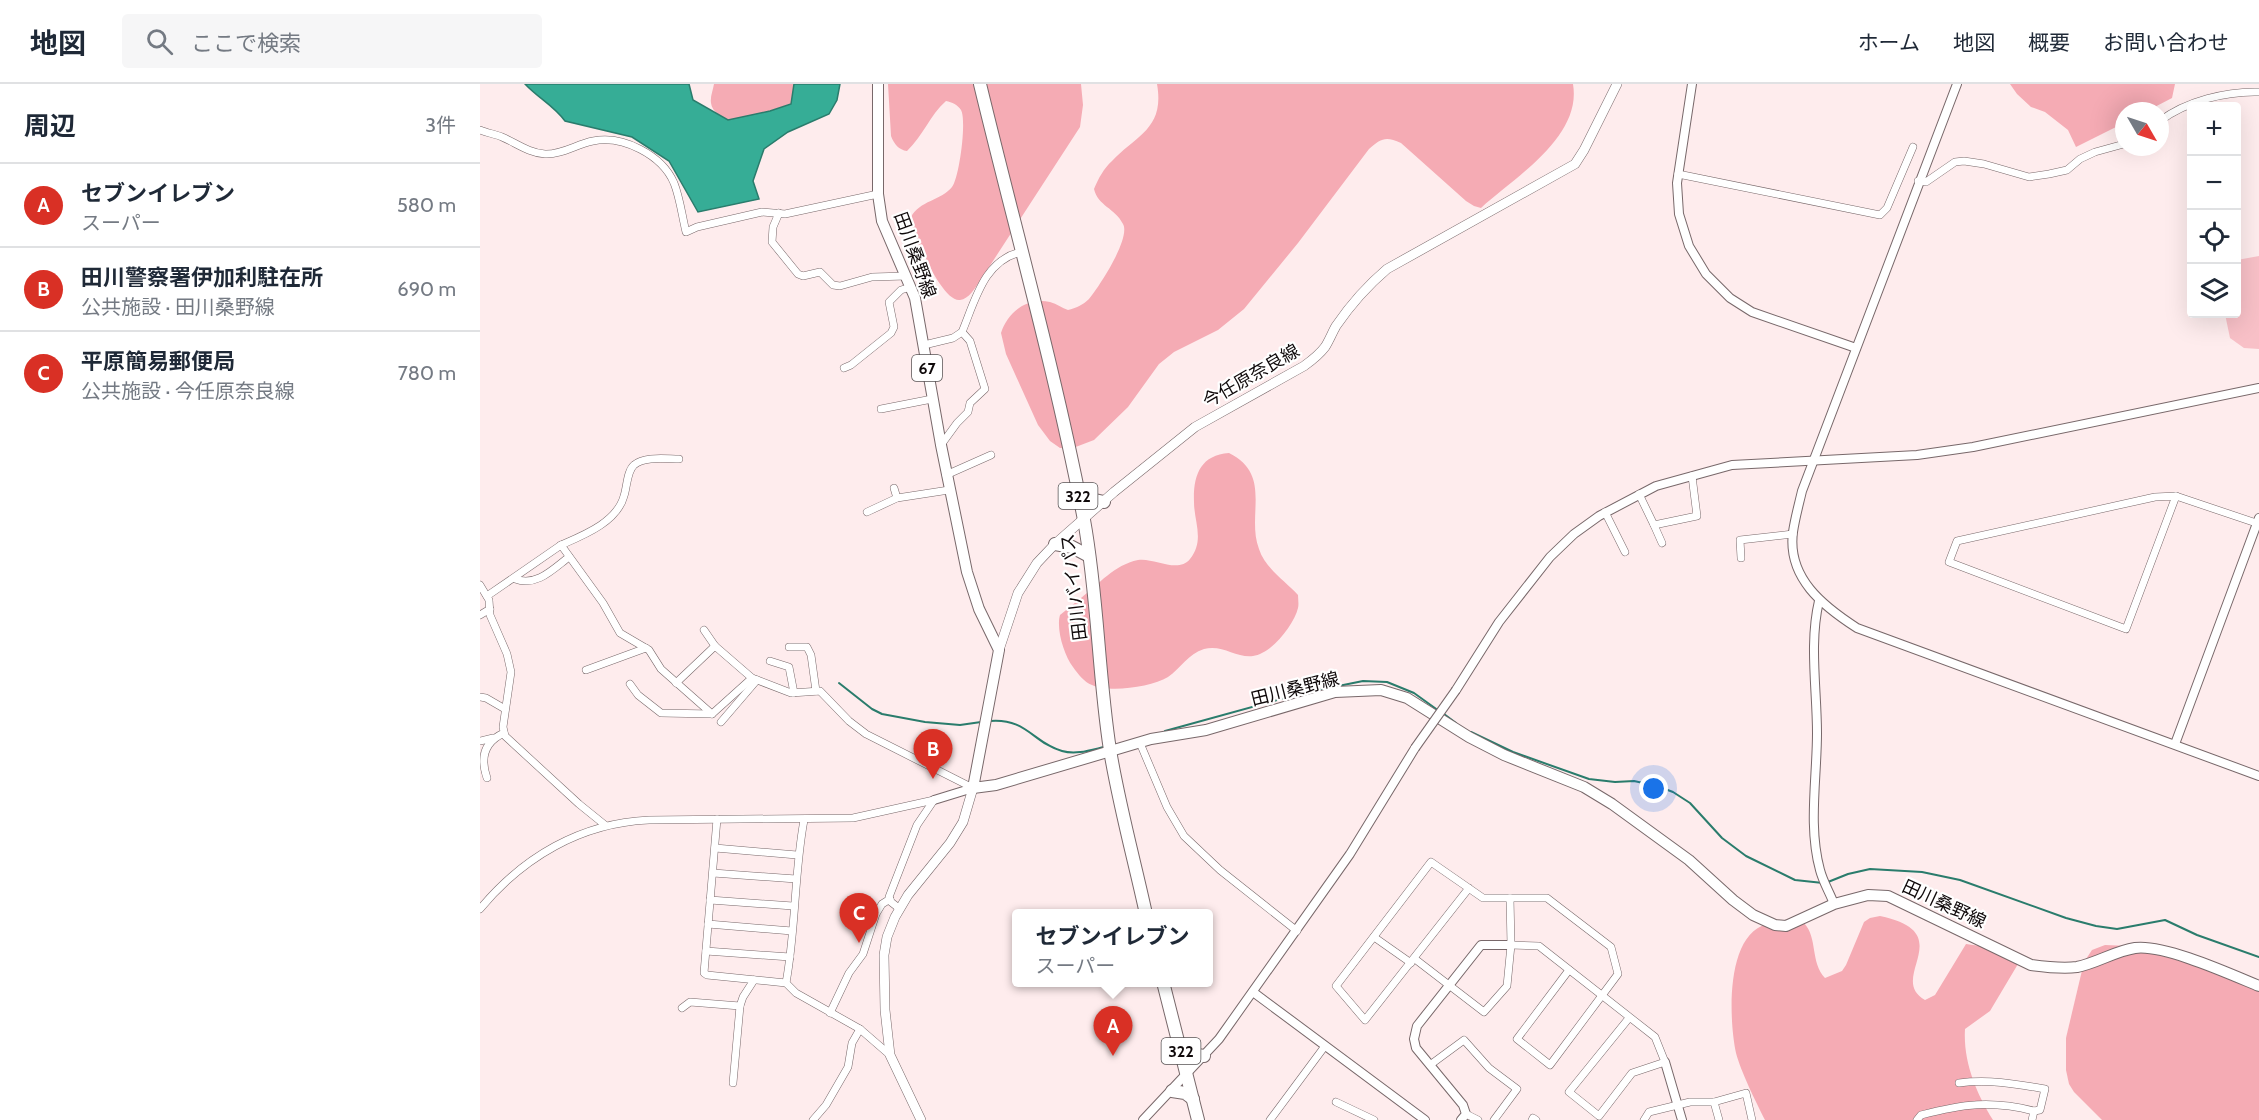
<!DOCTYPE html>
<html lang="ja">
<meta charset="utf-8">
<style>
:root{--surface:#fff;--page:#f6f6f7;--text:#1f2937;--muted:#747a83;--line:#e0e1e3;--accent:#d93025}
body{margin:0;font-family:Cabin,"Noto Sans JP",sans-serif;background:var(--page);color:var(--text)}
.controls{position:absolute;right:18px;top:18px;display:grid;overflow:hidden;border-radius:6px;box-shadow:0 6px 24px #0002}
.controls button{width:54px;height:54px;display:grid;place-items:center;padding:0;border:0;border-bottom:2px solid var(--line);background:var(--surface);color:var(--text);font:30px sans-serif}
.compass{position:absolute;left:1635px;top:18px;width:54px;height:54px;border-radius:50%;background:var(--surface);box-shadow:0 6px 24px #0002;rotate:129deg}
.you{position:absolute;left:1174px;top:705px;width:21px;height:21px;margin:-15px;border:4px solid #fff;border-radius:50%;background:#1a73e8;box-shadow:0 0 0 9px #1a73e833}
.badge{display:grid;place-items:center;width:39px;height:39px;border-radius:50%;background:var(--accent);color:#fff;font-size:20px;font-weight:700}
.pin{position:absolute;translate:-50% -50px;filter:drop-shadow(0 2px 3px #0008)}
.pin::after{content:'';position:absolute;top:32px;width:21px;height:18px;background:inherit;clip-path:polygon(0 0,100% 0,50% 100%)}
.popup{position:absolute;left:532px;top:825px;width:201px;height:78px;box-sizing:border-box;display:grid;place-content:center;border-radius:6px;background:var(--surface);filter:drop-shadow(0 2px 4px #0005);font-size:20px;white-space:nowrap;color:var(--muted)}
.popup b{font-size:22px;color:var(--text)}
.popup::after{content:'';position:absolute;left:50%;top:100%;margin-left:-12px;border:12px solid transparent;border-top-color:var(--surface)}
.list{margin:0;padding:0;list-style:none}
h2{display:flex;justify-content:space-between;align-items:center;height:78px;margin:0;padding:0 24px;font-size:26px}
h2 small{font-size:20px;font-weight:400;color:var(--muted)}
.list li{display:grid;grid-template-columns:39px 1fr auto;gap:18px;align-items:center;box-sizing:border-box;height:84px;padding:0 24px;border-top:2px solid var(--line)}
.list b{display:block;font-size:22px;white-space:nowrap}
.list p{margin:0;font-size:20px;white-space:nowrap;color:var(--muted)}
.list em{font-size:20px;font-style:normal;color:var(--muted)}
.icon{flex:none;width:33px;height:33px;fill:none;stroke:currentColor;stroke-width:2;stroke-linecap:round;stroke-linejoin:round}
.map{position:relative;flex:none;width:1779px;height:1036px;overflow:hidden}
header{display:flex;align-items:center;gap:36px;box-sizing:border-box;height:84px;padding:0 30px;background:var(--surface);border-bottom:2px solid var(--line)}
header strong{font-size:28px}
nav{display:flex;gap:33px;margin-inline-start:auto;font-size:21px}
.search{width:420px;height:54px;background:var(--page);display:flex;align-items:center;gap:15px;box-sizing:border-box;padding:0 21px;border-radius:6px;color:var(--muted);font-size:22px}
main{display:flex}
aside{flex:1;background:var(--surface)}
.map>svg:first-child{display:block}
.green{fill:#f8c0c7}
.forest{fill:#f5abb4}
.water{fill:#36ad96;stroke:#2a7c6c;stroke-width:1.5}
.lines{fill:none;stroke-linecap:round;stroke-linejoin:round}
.stream{stroke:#2a7c6c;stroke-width:2}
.minor-casing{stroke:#78686a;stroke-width:8}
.tertiary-casing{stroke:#78686a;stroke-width:10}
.secondary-casing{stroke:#78686a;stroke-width:10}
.primary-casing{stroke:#78686a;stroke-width:12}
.trunk-casing{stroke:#78686a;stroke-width:14}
.minor{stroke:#fff;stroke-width:7}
.tertiary{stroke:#fff;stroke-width:8}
.secondary{stroke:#fff;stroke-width:9}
.primary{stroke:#fff;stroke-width:10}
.trunk{stroke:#fff;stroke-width:12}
.tertiary-bridge-casing{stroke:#78686a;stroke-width:10;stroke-linecap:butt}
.tertiary-bridge{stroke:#fff;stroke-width:8}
.labels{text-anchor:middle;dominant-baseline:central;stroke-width:4.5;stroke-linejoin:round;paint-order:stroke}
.shield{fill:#fff;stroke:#575354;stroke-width:1.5}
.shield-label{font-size:16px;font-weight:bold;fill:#0f090a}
.street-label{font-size:18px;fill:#0f090a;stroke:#fff}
</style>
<header>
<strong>地図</strong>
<div class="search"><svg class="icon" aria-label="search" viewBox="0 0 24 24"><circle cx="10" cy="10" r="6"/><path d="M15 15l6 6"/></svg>ここで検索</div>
<nav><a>ホーム</a><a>地図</a><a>概要</a><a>お問い合わせ</a></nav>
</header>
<main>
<aside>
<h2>周辺<small>3件</small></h2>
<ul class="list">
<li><span class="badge">A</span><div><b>セブンイレブン</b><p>スーパー</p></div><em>580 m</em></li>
<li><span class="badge">B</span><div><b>田川警察署伊加利駐在所</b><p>公共施設 · 田川桑野線</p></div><em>690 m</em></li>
<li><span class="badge">C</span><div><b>平原簡易郵便局</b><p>公共施設 · 今任原奈良線</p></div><em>780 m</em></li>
</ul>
</aside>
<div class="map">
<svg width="1779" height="1036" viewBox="0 0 1779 1036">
<rect width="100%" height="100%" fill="#feeced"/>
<!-- green -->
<polygon class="green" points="1779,172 1779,265 1764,264 1750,254 1745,230 1756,230 1757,176"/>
<!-- forest -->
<g class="forest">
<path d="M234 0H321L312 25 284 45C270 42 233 37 231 19 230 13 233 6 234 0Z"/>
<path d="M408 0H601L603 21 600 43 500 197C495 204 489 215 480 216 465 218 444 172 438 159 434 153 428 140 431 133 439 117 462 116 472 103 479 95 487 37 481 26 478 21 472 18 466 17 450 31 443 52 427 67 419 66 414 60 411 52Z"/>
<path d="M677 0H1093C1102 53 1035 93 1001 124L994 122 986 117 921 59C906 52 901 54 889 65L818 159 764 225 738 246 694 268 679 280 648 323 614 356 593 364H580L570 357 558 341 526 270 521 249C528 227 548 213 570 218 577 220 582 224 588 226 596 224 603 221 609 215 619 203 651 154 643 140 635 124 618 122 614 105 618 95 624 84 632 77 656 51 685 45 677 0Z"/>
<polygon points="1530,0 1695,0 1692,14 1667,27 1644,27 1644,39 1596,63 1588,46 1565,28 1551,23 1537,10"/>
<path d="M749 369C793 391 766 431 779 465 785 484 805 497 818 511 818 515 819 520 818 524 814 541 791 570 773 572 756 574 742 560 724 565 708 570 701 584 688 593 671 603 630 609 612 601 604 598 598 590 593 583 584 571 576 545 580 531 587 525 594 520 601 514 619 500 634 481 658 476 673 473 698 490 710 475 725 456 714 438 714 418 713 392 720 371 749 369Z"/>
<path d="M1400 832C1481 849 1406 894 1445 916L1455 911 1486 860 1500 862 1538 880 1510 927 1485 945C1483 977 1496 1009 1513 1036H1285C1276 1018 1261 988 1256 969 1249 936 1245 851 1287 840 1298 837 1313 839 1324 839 1338 854 1330 878 1345 894L1362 887 1366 881 1384 838 1390 834Z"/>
<polygon points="1625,861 1649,862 1779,900 1779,1036 1622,1036 1594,1008 1589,1000 1586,986 1586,954 1604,878 1612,866"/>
</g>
<!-- water -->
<path class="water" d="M45 0H209L213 16 248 36 290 27 311 20 314 0H360L357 16 349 30 308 48 284 65 273 97 279 115 218 128 189 77 152 53 85 37C73 21 58 14 45 0Z"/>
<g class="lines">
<!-- stream -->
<g class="stream">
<polyline points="359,599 392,625 402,630 445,638 480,641 501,638"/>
<polyline points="964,630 976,639"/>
<path d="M510 637C547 634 553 659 582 667 596 671 611 666 624 663"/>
<polyline points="685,647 819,610 883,597 907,598 934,609 959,627"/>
<polyline points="991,648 1033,668 1109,695 1135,698 1154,697 1177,702 1193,708 1210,719 1242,754 1266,772 1315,796 1343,799"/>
<polyline points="1348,798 1368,790 1390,785 1442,788 1480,796 1586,834 1616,842 1637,845 1685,836 1717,851 1779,873"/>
</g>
<defs>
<g id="minor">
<path d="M1680 37C1706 17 1747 7 1779 8"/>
<path d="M0 46C7 49 15 50 22 53 36 59 49 69 65 70 81 71 97 60 113 57 143 51 182 71 194 99 200 114 202 132 206 148L217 143 282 128 305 130 398 110"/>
<polyline points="1198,90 1400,131 1407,124 1433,63"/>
<polyline points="1438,97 1446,98 1475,78 1484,77 1504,80 1549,93 1569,90 1587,86 1600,75 1615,68 1644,60"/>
<polyline points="299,129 293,143 292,158 318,190 323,192 340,188 353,201 360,202 392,193 426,192"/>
<path d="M444 261 473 254 482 248C495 217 504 176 541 168"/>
<polyline points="364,284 371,281 411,249 414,243 409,218 421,206 431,203"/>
<polyline points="401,325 452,315"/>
<polyline points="461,361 477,339 488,328 490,319 505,305 490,257 482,248"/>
<polyline points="466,391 511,371"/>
<polyline points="414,404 417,414"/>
<polyline points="1159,410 1174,441 1217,432 1212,392"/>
<polygon points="1696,412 1646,545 1469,478 1477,457 1675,413"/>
<polyline points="1696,412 1779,440"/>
<polyline points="387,428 417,414 469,406"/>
<polyline points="1125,428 1145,468"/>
<polyline points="1174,441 1182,459"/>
<path d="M81 461C104 451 137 438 144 412 147 403 147 387 154 381 164 372 186 375 199 375"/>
<polyline points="1261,474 1260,456 1313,450"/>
<path d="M35 495C57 503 73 485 89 473"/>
<polyline points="0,501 9,516 10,531 27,570 31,588 23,643 25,652 99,720 125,741"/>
<polyline points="7,512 81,461 123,519 140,549 169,566 181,585 232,630 272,594 311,609 340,607 369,637 386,650 493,704"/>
<polyline points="0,531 10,525"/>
<polyline points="224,546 235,562"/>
<polyline points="309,563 327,563 331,571 336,607"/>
<polyline points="290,577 309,583 314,609"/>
<polyline points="106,586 166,564"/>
<polyline points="196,599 235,562 272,594"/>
<polyline points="150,600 158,611 181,629 232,630"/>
<polyline points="0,613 6,614 25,625"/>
<polyline points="241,638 277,596"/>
<polyline points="0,657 13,654"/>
<polyline points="660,659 687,723 704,752 740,786 817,847"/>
<path d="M7 694C0 674 4 658 24 649"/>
<polyline points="237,735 224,889 227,891 306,899 316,909 380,945 410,971"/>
<polyline points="235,764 317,771"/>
<polyline points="233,789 316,795"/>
<polyline points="989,804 885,936 856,902 951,778 1003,814 1067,814 1131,863 1138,890 1070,981 1037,955 1089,886"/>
<polyline points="230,816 313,822"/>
<path d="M0 825C43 773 101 739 169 736L373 734 454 716"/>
<polyline points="420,825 411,818 409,813 437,741 454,716"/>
<polyline points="228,840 312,847"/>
<polyline points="894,853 931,879"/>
<polyline points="1031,861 1059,862 1175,953 1185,978 1152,989 1119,1032 1089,1008 1149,934"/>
<polyline points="226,867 310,873"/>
<polyline points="935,875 1004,928 1027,902 1031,861 1030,814"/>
<path d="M306 899C316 845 314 790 324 736"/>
<polyline points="202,924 210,918 260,922"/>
<polyline points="350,929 369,889 383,870 396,830 402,820 410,815"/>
<polyline points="950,981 984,956 1009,984 1037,1005 1014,1036"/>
<polyline points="253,999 260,922 263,913 274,896"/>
<path d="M1479 999C1509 995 1536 1000 1565 1005L1560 1026 1554 1027"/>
<polyline points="856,1018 894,1036"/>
<polyline points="1234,1018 1266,1009 1272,1036"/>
<polyline points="986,1030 998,1036"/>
<polyline points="333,1036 346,1021 368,983 372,959 380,945"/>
<polyline points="790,1036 845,962"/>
<polyline points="1052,1036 1053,1034 1056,1036"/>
<polyline points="1164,1036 1169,1028 1210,1018 1234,1018 1239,1036"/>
<path d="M1437 1036 1441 1031C1483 1020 1511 1016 1554 1027L1552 1036"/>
</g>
<g id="tertiary">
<polyline points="1212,0 1197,99 1199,130 1209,162 1226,190 1250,214 1272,228 1376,264"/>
<path d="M1477 0 1322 407C1319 420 1315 434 1313 448 1307 494 1343 522 1377 544L1779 692"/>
<path d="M1339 517C1329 559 1337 606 1337 649 1337 694 1328 743 1340 786 1343 798 1350 809 1354 820"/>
<polyline points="976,606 1019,538 1070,473 1094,450 1119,432 1176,402 1252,381 1437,371 1493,363 1779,304"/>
<polyline points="1695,660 1779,434"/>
<polyline points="454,716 493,704"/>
<polyline points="773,908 945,1036"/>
<polyline points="1185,978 1202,1036"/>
<polyline points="663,1036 739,955 870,770 935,664"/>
<polyline points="981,1036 986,1030 983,1021 936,964 934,955 937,942 1001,861 1031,861"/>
</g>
<g id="secondary">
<path d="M519 566 538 509 557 479 575 460 634 408 715 343 824 282C831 277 839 271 845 263 849 257 852 249 856 242 871 220 887 202 907 185L1095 80 1104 66 1137 0"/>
<polyline points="441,1036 410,971 405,926 404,871 407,853 415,833 428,811 470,759 483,738 493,704"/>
</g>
<path id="primary" d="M398 0V110L402 137 435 214 461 361 487 488 499 525 519 566 493 704 516 701 671 655 726 646 855 608 901 606 927 614 989 653 1024 671 1104 703 1132 720 1209 776 1253 816 1273 831 1295 841 1306 842 1354 820 1388 811 1408 812 1551 881C1566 883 1582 885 1597 883 1617 879 1635 867 1655 864 1684 860 1750 890 1779 902"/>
<g id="trunk">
<path d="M500 0C535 145 576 290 604 436 618 512 618 589 630 666 639 721 654 775 666 830"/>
<polyline points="598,408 606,414 624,418"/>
<polyline points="575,460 592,463 609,472"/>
<polyline points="683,898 718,1036"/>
<polyline points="700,964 711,970 724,972"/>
<polyline points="692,1007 705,1009 713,1015"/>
</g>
</defs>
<!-- minor casing -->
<use href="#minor" class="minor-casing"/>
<!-- tertiary casing -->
<use href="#tertiary" class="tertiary-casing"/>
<!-- secondary casing -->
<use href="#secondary" class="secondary-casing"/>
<!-- primary casing -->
<use href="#primary" class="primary-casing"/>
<!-- trunk casing -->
<use href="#trunk" class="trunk-casing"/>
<!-- minor -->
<use href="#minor" class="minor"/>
<!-- tertiary -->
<use href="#tertiary" class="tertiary"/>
<!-- secondary -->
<use href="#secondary" class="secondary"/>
<!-- primary -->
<use href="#primary" class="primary"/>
<!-- trunk -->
<use href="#trunk" class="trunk"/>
<defs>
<polyline id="tertiary-bridge" points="935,664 976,606"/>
</defs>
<!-- tertiary-bridge casing -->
<use href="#tertiary-bridge" class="tertiary-bridge-casing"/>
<!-- tertiary-bridge -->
<use href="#tertiary-bridge" class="tertiary-bridge"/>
</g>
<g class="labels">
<!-- shield labels -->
<g class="shield">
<rect x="432" y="271" width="30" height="26" rx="4.5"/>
<rect x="578.5" y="399" width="39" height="26" rx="4.5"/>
<rect x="681.5" y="954" width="39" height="26" rx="4.5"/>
</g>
<g class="shield-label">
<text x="447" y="284">67</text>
<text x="598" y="412">322</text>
<text x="701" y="967">322</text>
</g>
<!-- street labels -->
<g class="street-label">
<text transform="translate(435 171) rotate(70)">田川桑野線</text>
<text transform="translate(771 292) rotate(-30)">今任原奈良線</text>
<text transform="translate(594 503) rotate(-97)">田川バイパス</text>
<text transform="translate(815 605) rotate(-14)">田川桑野線</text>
<text transform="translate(1464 820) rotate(25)">田川桑野線</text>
</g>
</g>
</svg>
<div class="controls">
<button>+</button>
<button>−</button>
<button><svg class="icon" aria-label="locate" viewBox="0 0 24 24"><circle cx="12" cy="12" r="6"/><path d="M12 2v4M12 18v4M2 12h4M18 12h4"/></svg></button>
<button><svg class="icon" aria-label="layers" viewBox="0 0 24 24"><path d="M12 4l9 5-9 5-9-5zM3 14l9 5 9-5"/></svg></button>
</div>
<svg class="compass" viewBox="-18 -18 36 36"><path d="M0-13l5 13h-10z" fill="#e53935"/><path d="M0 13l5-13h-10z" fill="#747a83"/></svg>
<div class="you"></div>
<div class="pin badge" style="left:633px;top:972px">A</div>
<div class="popup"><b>セブンイレブン</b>スーパー</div>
<div class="pin badge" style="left:453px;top:695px">B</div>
<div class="pin badge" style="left:379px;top:859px">C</div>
</div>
</main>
